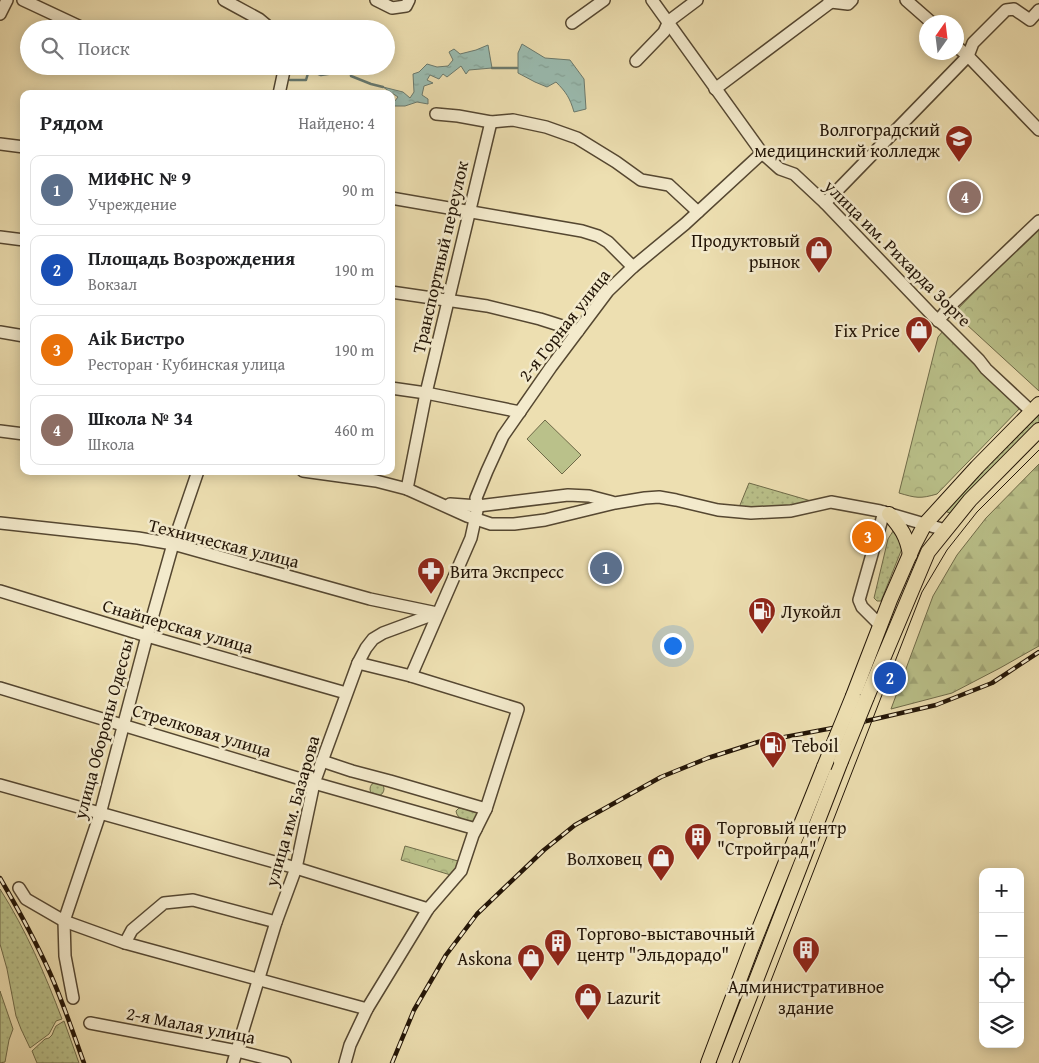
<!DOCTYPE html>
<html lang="ru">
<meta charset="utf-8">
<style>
:root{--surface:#fff;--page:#f6f6f6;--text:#202124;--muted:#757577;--line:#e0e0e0;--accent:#8f2418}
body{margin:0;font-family:"Gentium Book Plus",serif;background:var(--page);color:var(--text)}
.controls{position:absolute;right:15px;bottom:15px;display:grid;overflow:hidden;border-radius:10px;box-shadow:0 2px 12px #0003}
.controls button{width:45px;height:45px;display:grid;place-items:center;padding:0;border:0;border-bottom:1px solid var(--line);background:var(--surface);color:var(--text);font:25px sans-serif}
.compass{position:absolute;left:919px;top:15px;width:45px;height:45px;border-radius:50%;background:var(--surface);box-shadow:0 2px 12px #0003;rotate:14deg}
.you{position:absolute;left:672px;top:645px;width:18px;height:18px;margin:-12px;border:4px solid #fff;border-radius:50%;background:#1a73e8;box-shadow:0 0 0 8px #1a73e833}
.badge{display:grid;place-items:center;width:32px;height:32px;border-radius:50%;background:var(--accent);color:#fff;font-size:16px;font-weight:700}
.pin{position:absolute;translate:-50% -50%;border:2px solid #fff;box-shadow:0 1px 5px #0006}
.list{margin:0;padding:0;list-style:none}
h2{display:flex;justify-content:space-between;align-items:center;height:65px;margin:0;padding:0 20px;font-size:21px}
h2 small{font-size:16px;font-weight:400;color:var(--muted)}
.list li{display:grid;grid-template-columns:32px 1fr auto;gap:15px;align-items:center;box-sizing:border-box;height:70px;margin:0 10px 10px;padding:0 10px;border:1px solid var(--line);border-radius:10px}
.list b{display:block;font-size:19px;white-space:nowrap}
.list p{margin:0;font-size:16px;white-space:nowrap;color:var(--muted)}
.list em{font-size:16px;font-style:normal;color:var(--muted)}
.icon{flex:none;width:28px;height:28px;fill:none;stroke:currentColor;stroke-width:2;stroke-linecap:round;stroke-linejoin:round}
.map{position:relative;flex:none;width:1039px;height:1063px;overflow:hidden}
.search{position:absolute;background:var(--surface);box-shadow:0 2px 12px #0003;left:20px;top:20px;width:375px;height:55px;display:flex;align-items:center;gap:12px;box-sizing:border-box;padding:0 18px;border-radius:28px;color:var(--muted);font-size:19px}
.panel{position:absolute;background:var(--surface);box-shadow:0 2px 12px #0003;left:20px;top:90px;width:375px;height:385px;border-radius:10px}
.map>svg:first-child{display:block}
.grass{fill:url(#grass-dots);stroke:#6e6a48}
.forest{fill:url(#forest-firs);stroke:#6e6a48}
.park{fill:url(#park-crowns);stroke:#6e6a48}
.garden{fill:#bac18a;stroke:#6e6a48}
.water{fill:url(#water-ripples);stroke:#6a796d}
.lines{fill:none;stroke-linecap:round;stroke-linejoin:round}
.stream{stroke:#6a796d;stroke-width:2.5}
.minor-casing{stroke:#554731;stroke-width:14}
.major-casing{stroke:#221406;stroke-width:16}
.minor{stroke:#f3eacc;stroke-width:11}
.major{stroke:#eddfb1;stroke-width:14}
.tram{stroke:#221406;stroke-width:1}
.rail-casing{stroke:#221406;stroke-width:4.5}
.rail{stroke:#f3eacc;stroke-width:2.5;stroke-dasharray:8;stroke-linecap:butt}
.major-bridge-casing{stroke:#221406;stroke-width:16;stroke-linecap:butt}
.major-bridge{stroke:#eddfb1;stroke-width:14}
.labels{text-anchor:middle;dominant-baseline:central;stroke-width:5;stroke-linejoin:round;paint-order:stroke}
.poi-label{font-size:18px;fill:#221406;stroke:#f3eacc;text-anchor:start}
.street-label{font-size:18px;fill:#221406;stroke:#f3eacc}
</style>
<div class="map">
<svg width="1039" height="1063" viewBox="0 0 1039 1063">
<defs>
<pattern id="grass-dots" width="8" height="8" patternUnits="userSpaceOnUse" patternTransform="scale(1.25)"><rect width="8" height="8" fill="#bac18a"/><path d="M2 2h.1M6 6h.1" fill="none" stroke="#a0a576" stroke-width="1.8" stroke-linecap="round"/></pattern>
<pattern id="forest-firs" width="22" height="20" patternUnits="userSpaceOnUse" patternTransform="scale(1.25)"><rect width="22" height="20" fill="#bac18a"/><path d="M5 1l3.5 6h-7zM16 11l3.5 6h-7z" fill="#a0a576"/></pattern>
<pattern id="park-crowns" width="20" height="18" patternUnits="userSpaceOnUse" patternTransform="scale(1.25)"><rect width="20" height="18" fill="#bac18a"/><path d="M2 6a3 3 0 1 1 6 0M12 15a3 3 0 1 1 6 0" fill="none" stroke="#a0a576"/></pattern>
<pattern id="water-ripples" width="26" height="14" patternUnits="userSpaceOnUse" patternTransform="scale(1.25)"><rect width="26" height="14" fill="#9abcb1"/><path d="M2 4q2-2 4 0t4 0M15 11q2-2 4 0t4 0" fill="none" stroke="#84a197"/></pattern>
</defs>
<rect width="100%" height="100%" fill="#eddfb1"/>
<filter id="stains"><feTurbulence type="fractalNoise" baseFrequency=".004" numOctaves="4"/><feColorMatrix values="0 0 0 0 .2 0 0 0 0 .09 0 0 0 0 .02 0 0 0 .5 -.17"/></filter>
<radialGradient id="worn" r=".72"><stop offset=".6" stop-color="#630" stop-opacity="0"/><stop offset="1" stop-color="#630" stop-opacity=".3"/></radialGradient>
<!-- grass -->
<g class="grass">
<polygon points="1039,413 1039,423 955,509 950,513 947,512 946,509 948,505"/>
<polygon points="749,483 818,503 792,510 738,510"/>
<polygon points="895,528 903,546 881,601 877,601 874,598 888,539"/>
<circle cx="377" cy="789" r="7"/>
<path d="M459 808 479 812 475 822C467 820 457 820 456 811Z"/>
<path d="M0 889C26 930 45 974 62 1019L56 1021 49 1034 30 1048 21 1029 16 1016 7 969 0 944Z"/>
<polygon points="0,991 13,1029 9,1040 5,1062 0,1063"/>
<polygon points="64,1021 79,1063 37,1063 32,1051 45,1039 49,1038 52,1035 54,1030 56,1026"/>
</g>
<!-- forest -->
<polygon class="forest" points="1039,464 1039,646 1000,668 952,693 891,709 933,596 957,555 986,518"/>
<!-- park -->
<g class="park">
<polygon points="1039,225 1039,391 954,313"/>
<path d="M943 331 1023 405 937 494C920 499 916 498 899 493L938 337Z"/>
<polygon points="405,846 458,861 454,876 401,860"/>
</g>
<!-- garden -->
<polygon class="garden" points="545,420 581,455 562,474 527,439"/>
<!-- water -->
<g class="water">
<path d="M522 44 545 58 570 60 584 79 586 109 574 112C570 98 566 92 556 82L547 87 535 82 518 73V53Z"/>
<polygon points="488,45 492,68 469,70 466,74 461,66 447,77 443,74 439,79 430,75 427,80 433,83 424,86 422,95 428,99 428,104 417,102 405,106 391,106 398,97 383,87 403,92 410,98 414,92 413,74 419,72 427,64 437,67 448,66 453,60 449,52 454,49 460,54 476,50"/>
</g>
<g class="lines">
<!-- stream -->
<g class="stream">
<polyline points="350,66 351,76 371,84 383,87"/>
<polyline points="492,68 517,68"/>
<polyline points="290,80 306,80 309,70 321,75 341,72 348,66"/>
</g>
<defs>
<g id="minor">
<polyline points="23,0 85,29"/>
<polyline points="224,0 259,19 271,29"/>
<polyline points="376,0 392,8 406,6 409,0"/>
<polyline points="652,0 762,153 780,169 794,174 825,203 933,316 945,326 979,360 986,369 1032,412"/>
<polyline points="829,0 831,2 848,4 852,0"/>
<polyline points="906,0 931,22"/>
<polyline points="0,14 7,0"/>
<polyline points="572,23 604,0"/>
<polyline points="956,46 968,56 1039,130"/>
<polyline points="636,61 664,32 669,21 697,0"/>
<polyline points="715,89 831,2"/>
<polyline points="279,94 285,66"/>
<polyline points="436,114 458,116 491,122 513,120 546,127 577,138 616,162 641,180 669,185 698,212"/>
<polyline points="0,144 24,147"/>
<polyline points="391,198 582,231 598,236 608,242 633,267"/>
<polyline points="825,203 968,56 973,43 1006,10 1014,9 1030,20 1039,10"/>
<polyline points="0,237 24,240"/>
<polyline points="391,292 487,306 540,319 578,331"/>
<polyline points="938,321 951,305 1039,221"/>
<polyline points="0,332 24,336"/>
<polyline points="391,388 426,393 520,412"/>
<polyline points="0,431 24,434"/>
<polyline points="303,471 376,481 407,489 467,516 491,524 514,524 545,520 615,503 645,498 659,497 676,500 718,510 751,513 791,511 831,502 880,511 945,530"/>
<polyline points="407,489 426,393 491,122"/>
<polyline points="450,504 478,506 568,495 589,496 612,502"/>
<polyline points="0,523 138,538 173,544 370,599 437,613"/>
<polyline points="0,591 147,636 346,693"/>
<polyline points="881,626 862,607 859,600 884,512"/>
<polyline points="411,676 471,538 478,506 476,498 487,471 503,436 551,367 608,291 633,267 685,224 762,153"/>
<polyline points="0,688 314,783 476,829"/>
<polyline points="322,761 352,771 390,781 486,809"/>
<polyline points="0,785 296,868 428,909"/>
<polyline points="19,888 26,899 64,921 125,943 367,1009"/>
<polyline points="125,943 132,930 164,903 193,900 276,922"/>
<polyline points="73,998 65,956 64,921 100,814 147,636 173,544 198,471"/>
<polyline points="90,1023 237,1051 285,1063"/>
<polyline points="233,1063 276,922 296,868 314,783 358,663 366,648 373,639 383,633 437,613"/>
<polyline points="345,1063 350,1045 367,1009 428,909 461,871 473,835 486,809 518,709 411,676 358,663"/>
</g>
<g id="major">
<path d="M889 514C901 528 907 536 910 555"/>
<polyline points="853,696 890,600 914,545 925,524 977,467 1039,404"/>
<polyline points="867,697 928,552 970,500 1039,430"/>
<polyline points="708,1063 751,949 824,767"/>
<polyline points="724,1063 841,761"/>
</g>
</defs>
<!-- minor casing -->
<use href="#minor" class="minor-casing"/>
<!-- major casing -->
<use href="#major" class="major-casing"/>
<!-- minor -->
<use href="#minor" class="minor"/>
<!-- major -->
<use href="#major" class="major"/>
<!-- tram -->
<polyline class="tram" points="739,1063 922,592 947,550 977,512 1039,450"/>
<defs>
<g id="rail">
<path d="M0 878C18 909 35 940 50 973 63 1002 73 1033 84 1063"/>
<polyline points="392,1063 414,1010 446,955 477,914 544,850 575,825 661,777 708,758 758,742 849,725 936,705 992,683 1039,652"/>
</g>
</defs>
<!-- rail casing -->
<use href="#rail" class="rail-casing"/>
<!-- rail -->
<use href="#rail" class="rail"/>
<defs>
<g id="major-bridge">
<polyline points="841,761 867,697"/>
<polyline points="824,767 853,696"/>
</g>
</defs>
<!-- major-bridge casing -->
<use href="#major-bridge" class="major-bridge-casing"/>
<!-- major-bridge -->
<use href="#major-bridge" class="major-bridge"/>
</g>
<!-- icons -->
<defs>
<symbol id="university-pin" viewBox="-11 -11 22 30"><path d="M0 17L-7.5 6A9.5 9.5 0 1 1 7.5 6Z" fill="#8f2418" stroke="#f3eacc"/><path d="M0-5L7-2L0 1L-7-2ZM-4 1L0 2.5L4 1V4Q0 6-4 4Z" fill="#fff"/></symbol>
<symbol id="shop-pin" viewBox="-11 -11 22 30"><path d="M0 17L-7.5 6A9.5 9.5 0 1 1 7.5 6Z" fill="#8f2418" stroke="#f3eacc"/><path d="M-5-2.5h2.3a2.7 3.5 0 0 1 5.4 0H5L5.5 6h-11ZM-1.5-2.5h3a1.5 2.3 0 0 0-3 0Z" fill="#fff"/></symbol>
<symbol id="pharmacy-pin" viewBox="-11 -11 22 30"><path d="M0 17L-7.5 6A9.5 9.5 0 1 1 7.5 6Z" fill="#8f2418" stroke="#f3eacc"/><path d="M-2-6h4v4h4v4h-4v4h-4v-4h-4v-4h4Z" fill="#fff"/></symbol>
<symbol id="fuel-pin" viewBox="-11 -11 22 30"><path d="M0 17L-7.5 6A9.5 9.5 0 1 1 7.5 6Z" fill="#8f2418" stroke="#f3eacc"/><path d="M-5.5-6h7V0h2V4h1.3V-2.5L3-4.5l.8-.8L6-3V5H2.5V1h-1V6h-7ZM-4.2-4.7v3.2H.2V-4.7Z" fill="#fff"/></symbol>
<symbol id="building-pin" viewBox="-11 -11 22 30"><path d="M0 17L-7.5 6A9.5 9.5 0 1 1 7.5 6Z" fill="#8f2418" stroke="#f3eacc"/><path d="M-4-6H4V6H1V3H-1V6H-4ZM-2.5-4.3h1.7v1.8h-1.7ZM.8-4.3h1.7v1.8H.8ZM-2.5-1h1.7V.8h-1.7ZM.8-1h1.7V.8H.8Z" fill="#fff"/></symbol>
</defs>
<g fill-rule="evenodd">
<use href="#university-pin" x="943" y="123" width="32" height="43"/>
<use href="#shop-pin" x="803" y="234" width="32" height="43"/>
<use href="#shop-pin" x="903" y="314" width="32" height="43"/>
<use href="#pharmacy-pin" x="415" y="555" width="32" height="43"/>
<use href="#fuel-pin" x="746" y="595" width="32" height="43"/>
<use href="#fuel-pin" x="757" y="729" width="32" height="43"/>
<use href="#building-pin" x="682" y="821" width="32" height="43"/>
<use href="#shop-pin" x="645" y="842" width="32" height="43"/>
<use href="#building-pin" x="542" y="927" width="32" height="43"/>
<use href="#building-pin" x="790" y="934" width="32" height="43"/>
<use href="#shop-pin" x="515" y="942" width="32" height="43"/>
<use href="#shop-pin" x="572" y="981" width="32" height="43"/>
</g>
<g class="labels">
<!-- poi labels -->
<g class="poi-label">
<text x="940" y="129" text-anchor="end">Волгоградский<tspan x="940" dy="21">медицинский колледж</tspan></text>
<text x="800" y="240" text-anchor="end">Продуктовый<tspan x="800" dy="21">рынок</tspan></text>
<text x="900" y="330" text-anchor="end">Fix Price</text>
<text x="450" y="571">Вита Экспресс</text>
<text x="781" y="611">Лукойл</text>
<text x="792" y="745">Teboil</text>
<text x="717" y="827">Торговый центр<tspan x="717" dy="21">"Стройград"</tspan></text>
<text x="642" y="858" text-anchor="end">Волховец</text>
<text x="577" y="933">Торгово-выставочный<tspan x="577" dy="21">центр "Эльдорадо"</tspan></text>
<text x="512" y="958" text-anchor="end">Askona</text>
<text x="806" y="986" text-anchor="middle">Административное<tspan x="806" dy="21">здание</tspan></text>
<text x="607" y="997">Lazurit</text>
</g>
<!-- street labels -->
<g class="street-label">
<text transform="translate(898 253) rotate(45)">улица им. Рихарда Зорге</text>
<text transform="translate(440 257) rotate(-77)">Транспортный переулок</text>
<text transform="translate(564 325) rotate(-52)">2-я Горная улица</text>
<text transform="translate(224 543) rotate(14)">Техническая улица</text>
<text transform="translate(178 626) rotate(16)">Снайперская улица</text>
<text transform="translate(103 729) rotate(-75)">улица Обороны Одессы</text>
<text transform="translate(202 730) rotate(17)">Стрелковая улица</text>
<text transform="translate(292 811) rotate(-74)">улица им. Базарова</text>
<text transform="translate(191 1025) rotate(11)">2-я Малая улица</text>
</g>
</g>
<rect width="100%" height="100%" filter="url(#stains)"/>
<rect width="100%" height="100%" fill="url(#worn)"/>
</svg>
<div class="controls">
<button>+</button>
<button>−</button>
<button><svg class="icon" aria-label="locate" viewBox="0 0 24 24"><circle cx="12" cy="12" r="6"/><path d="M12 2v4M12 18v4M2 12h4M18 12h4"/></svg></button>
<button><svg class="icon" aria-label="layers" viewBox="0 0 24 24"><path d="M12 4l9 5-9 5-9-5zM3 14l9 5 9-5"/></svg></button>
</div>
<svg class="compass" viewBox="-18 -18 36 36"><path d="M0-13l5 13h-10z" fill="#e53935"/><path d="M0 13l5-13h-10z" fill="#757577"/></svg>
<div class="you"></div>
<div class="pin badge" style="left:606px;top:568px;background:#5c6f8a">1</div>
<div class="pin badge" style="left:890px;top:678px;background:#1a4fb4">2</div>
<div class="pin badge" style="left:868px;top:537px;background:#e8710a">3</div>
<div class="pin badge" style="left:965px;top:197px;background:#8d6e63">4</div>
<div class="search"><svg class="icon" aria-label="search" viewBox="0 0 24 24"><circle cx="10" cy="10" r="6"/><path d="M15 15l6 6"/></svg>Поиск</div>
<section class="panel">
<h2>Рядом<small>Найдено: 4</small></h2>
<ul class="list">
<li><span class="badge" style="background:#5c6f8a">1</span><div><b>МИФНС № 9</b><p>Учреждение</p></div><em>90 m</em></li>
<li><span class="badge" style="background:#1a4fb4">2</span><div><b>Площадь Возрождения</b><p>Вокзал</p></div><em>190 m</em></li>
<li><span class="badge" style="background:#e8710a">3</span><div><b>Aik Бистро</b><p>Ресторан · Кубинская улица</p></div><em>190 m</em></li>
<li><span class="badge" style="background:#8d6e63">4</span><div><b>Школа № 34</b><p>Школа</p></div><em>460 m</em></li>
</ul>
</section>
</div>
